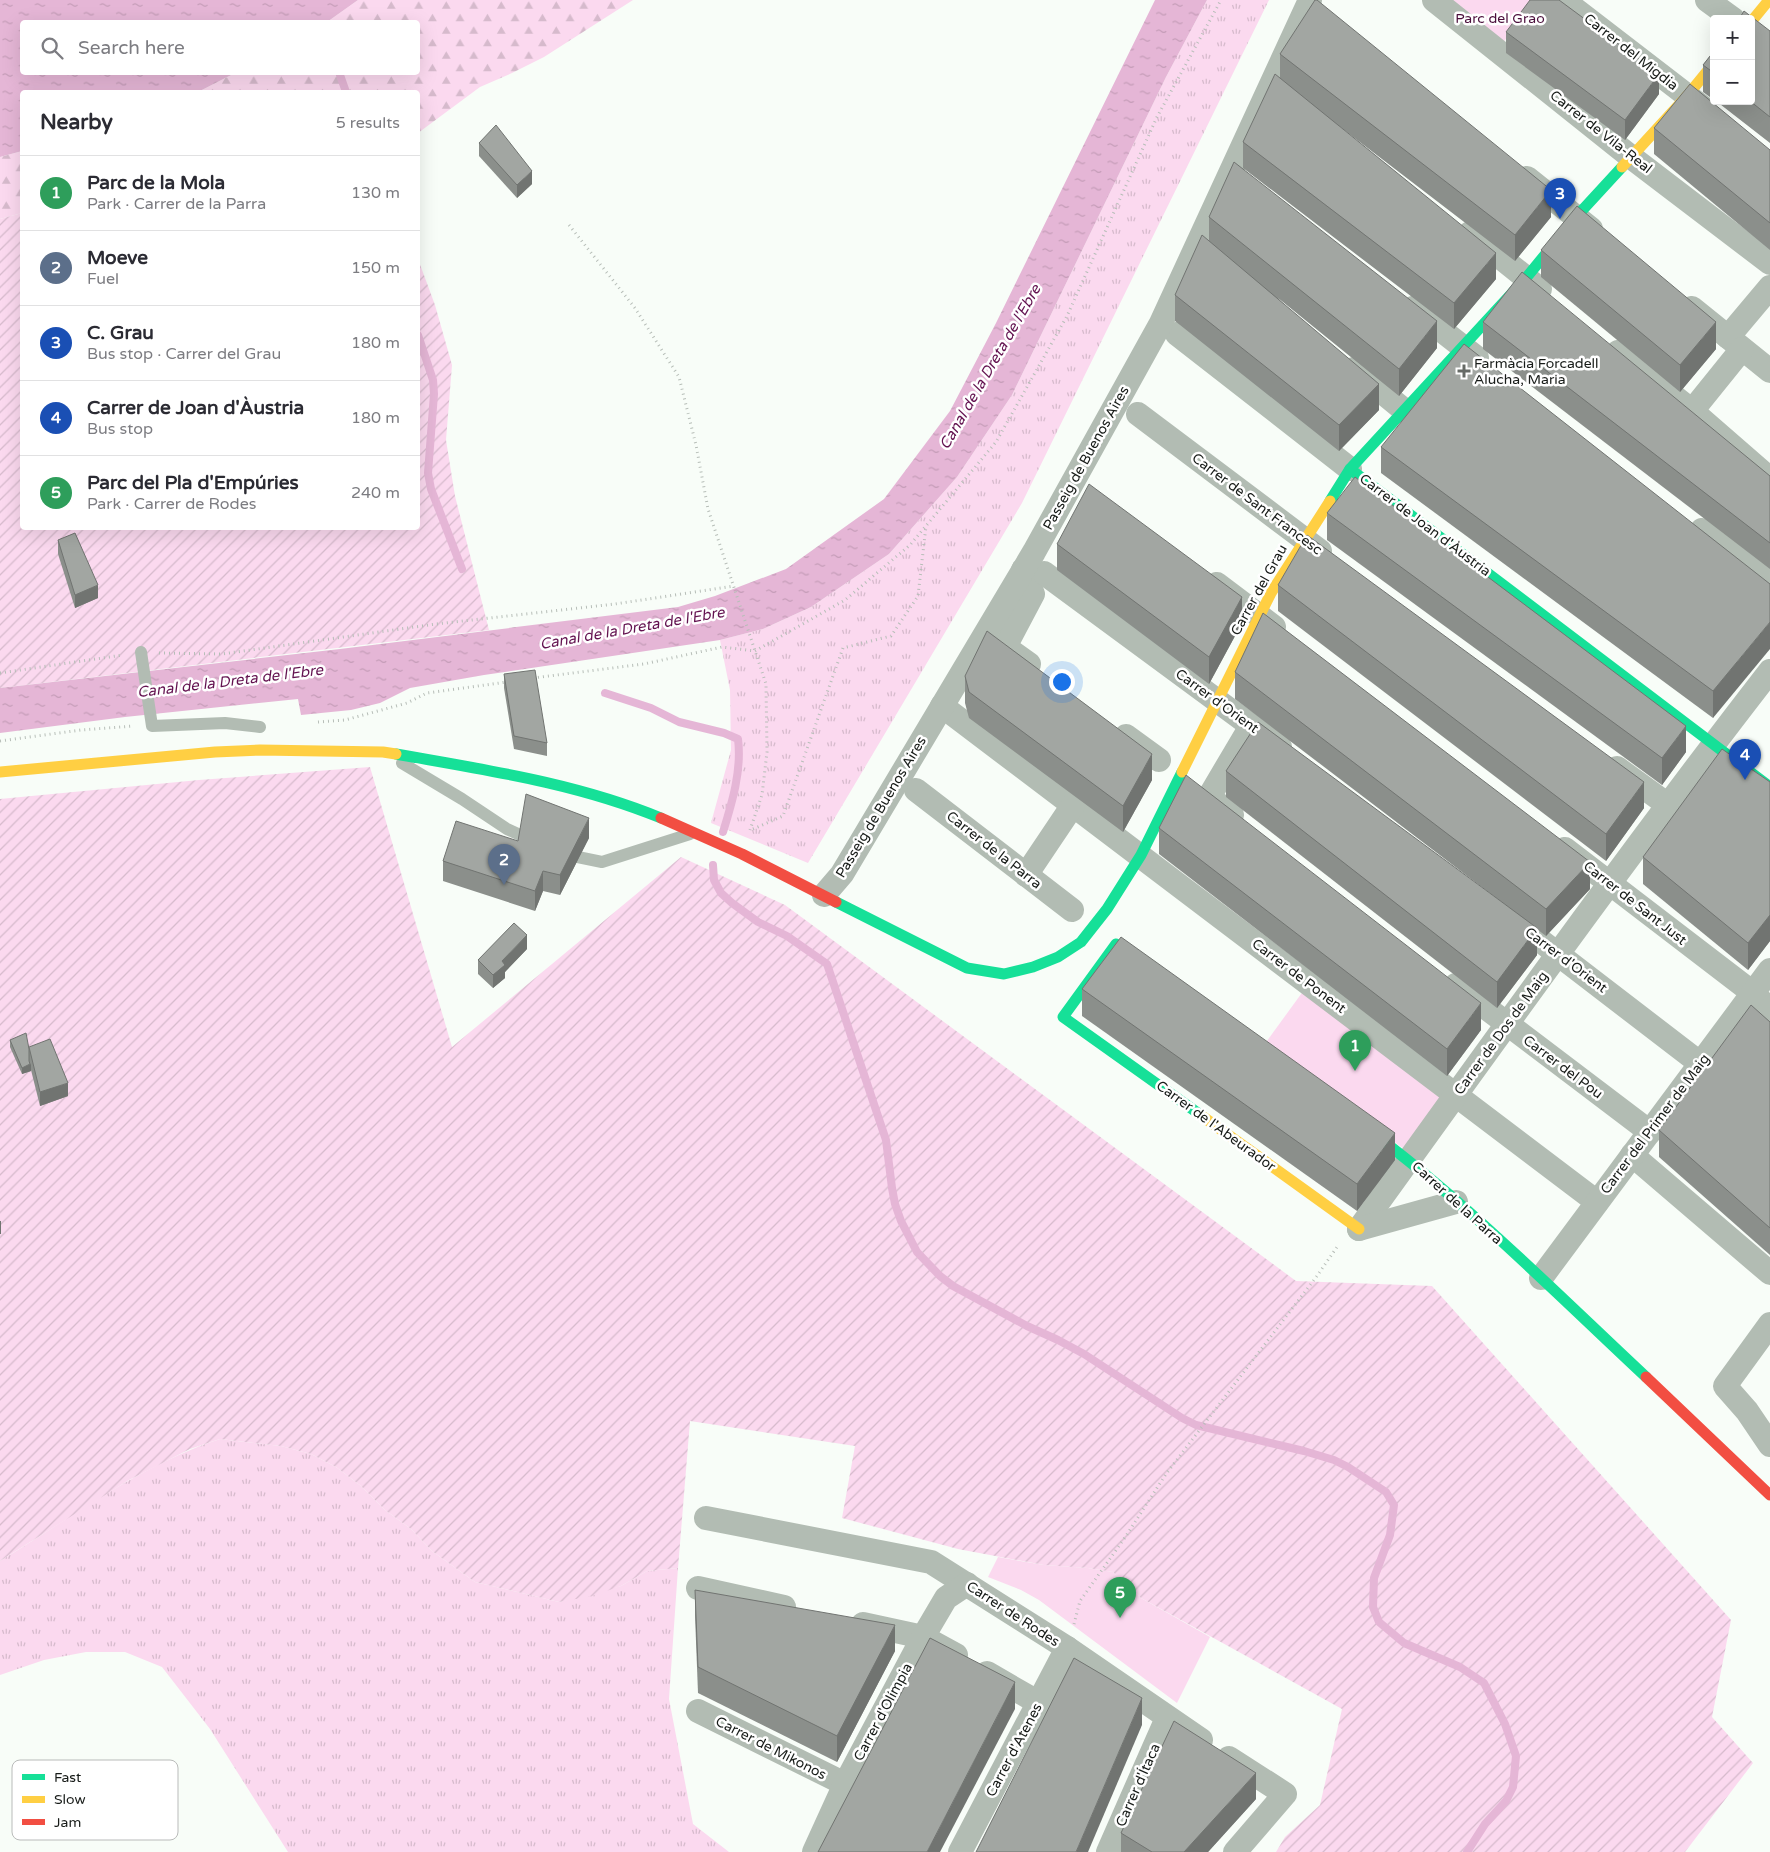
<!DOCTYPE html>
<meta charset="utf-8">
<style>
:root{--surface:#fff;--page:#f2f2f3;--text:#2b2b33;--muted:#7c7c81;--line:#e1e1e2;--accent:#1a73e8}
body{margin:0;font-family:"Varela Round",sans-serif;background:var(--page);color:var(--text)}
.controls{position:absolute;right:15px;top:15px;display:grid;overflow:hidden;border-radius:5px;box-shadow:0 5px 20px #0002}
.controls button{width:45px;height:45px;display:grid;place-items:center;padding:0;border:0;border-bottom:1px solid var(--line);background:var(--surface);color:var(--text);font:25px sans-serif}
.you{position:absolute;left:1061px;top:681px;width:18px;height:18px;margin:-12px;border:4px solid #fff;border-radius:50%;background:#1a73e8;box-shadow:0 0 0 8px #1a73e833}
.badge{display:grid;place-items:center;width:32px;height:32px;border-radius:50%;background:var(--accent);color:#fff;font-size:16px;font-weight:700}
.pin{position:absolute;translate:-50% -41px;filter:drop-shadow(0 1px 2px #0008)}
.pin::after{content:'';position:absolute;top:26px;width:18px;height:15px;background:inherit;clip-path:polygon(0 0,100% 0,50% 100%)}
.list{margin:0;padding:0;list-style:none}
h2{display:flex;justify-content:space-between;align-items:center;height:65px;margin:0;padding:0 20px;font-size:21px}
h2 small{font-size:16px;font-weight:400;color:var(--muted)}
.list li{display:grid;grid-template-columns:32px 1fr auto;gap:15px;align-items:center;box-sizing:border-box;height:75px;padding:0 20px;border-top:1px solid var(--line)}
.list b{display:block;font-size:19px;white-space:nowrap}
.list p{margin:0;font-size:16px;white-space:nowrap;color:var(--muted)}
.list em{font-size:16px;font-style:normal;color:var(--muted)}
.icon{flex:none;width:28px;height:28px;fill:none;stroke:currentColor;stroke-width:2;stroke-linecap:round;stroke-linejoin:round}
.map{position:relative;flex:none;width:1770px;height:1852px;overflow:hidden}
.search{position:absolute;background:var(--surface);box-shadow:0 5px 20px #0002;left:20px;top:20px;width:400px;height:55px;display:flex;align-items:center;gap:12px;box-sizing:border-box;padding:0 18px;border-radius:5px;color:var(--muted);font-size:19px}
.panel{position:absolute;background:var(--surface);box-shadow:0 5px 20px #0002;left:20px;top:90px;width:400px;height:440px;border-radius:5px}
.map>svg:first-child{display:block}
.grass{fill:url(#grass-tufts)}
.forest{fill:url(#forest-firs)}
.park{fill:#fbd9ef}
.garden{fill:url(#garden-furrows)}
.water{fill:url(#water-ripples)}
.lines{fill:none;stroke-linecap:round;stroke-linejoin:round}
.stream{stroke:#e5b6d6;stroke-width:8}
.path{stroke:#b7beb8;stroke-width:3;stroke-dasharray:1 4;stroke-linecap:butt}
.lane{stroke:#b2bcb3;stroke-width:12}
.street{stroke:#b2bcb3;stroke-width:24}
.fast{stroke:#16e098;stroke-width:11}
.slow{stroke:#ffcf43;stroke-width:11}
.jam{stroke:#f24e42;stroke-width:11}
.wall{fill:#8b8f8b}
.shaded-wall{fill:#717471}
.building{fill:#a2a6a2;stroke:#717471}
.poi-dot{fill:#666a66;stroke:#fff;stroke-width:2}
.labels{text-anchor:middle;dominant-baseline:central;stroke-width:5;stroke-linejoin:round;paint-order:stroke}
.park-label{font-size:14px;fill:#4a0d3b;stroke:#fff}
.street-label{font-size:14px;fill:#171b18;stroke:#fff}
.poi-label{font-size:14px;fill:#171b18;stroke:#fff;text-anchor:start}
.water-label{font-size:15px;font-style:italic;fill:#631250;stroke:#fff}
.key{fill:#fff;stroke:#b9bbba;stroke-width:1}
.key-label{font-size:14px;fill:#171b18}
</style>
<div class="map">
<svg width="1770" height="1852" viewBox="0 0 1770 1852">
<defs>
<pattern id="grass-tufts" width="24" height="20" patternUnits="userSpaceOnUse" patternTransform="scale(1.25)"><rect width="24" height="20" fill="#fbd9ef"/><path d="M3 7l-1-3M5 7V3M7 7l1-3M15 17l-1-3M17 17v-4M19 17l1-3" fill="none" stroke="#d6bacc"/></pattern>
<pattern id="forest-firs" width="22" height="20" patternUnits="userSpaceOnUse" patternTransform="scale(1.25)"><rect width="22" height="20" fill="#fbd9ef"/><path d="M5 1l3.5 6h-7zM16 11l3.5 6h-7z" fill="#d6bacc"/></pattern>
<pattern id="garden-furrows" width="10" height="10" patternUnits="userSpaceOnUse" patternTransform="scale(1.25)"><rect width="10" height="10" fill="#fbd9ef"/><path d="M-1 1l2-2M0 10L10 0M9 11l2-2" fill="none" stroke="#d6bacc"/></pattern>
<pattern id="water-ripples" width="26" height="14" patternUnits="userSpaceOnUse" patternTransform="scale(1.25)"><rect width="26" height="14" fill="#e5b6d6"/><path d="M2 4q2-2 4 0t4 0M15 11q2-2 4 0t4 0" fill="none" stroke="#c49cb7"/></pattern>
</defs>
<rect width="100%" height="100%" fill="#f8fdf8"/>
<!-- grass -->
<g class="grass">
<polygon points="1207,0 1269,0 1022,503 808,863 711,823 731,750 730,690 720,640 763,629 811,607 889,554 957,477 1012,395 1166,77"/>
<path d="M220 1439 281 1446 311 1454 336 1467 361 1486 385 1510 411 1529 432 1551 475 1582 559 1602 621 1586 647 1571 678 1568 669 1699 693 1824 729 1852H288L210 1729 162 1667 125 1652H86L44 1660 0 1675V1561C71 1518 140 1465 220 1439Z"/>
</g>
<!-- forest -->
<g class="forest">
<polygon points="358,0 633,0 544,57 512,73 480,87 418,133 418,92 198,92 235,73 418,72 418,22 327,22"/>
<polygon points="22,151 22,213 0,219 0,157"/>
</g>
<!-- park -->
<g class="park">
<polygon points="1448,0 1533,0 1503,43"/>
<polygon points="1304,990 1446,1098 1408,1152 1264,1045"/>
<polygon points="998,1557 1044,1565 1088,1568 1113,1572 1141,1598 1210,1637 1177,1703 1039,1600 1021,1590 988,1577"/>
</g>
<!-- garden -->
<g class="garden">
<polygon points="22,213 22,528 418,528 418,259 435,305 452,365 446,440 455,496 489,630 0,688 0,219"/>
<polygon points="370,767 452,1047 681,857 785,905 1296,1281 1432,1286 1731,1620 1712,1717 1753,1763 1685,1852 1276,1852 1285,1837 1320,1805 1342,1709 1141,1598 1113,1572 1088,1568 1044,1565 958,1549 842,1518 855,1446 690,1421 678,1568 647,1571 621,1586 592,1596 559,1602 475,1582 432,1551 411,1529 385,1510 361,1486 336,1467 311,1454 281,1446 220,1439 190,1449 129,1480 0,1561 0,799 199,780"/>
</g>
<!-- water -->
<g class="water">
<polygon points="0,0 358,0 327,22 22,22 22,72 235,73 198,92 22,92 22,151 0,157"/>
<polygon points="1155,0 1207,0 1166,77 1012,395 957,477 889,554 811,607 763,629 720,640 484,675 410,688 380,703 351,710 301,715 298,699 125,717 0,733 0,688 340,649 678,607 715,596 786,569 884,499 950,411 996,323"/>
</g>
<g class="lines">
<!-- stream -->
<g class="stream">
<polyline points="339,72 346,92"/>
<polyline points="418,335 433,380 434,394 428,473 431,489 462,569"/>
<path d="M605 693 651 708 679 722 724 733 738 739C742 770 732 803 723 832"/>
<polyline points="713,865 714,880 721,893 732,903 758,922 787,936 827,964 886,1140 892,1188 895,1204 901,1221 917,1252 940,1276 953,1286 1027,1326 1058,1340 1084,1354 1182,1418 1196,1425 1304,1451 1334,1460 1348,1467 1386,1492 1394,1505 1390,1535 1374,1578 1373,1607 1379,1622 1404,1643 1460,1667 1484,1683 1505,1724 1516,1756 1513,1787 1506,1801 1485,1824 1467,1852"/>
</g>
<!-- path -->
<g class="path">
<polyline points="569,225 635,308 679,377 696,445 708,509 766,684 767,752 762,795 750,830"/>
<polyline points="159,653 222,654 436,624 615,604 734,586"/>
<polyline points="0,673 123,655"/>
<polyline points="533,678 644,664 722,647 755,651 845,600 910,545 996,442 1067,316 1157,117 1221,0"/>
<polyline points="318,722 345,720 407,703 427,693 507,682"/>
<polyline points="0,741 81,730 134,726"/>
<polyline points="753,829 783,816 843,648 891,636 918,596 926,526"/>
<polyline points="1074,1624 1080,1601 1126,1536 1166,1474 1317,1276 1337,1247"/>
</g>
<!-- lane -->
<g class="lane">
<polyline points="141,652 152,726 225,723 260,727"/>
<polyline points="402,763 462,799 507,829 533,841"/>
<polyline points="563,854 602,862 690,834"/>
</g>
<!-- street -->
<g class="street">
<polyline points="1434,0 1631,157 1770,263"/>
<polyline points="1563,0 1702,107"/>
<polyline points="1707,0 1733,19"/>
<polyline points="1527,178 1591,229"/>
<polyline points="1470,233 1540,289"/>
<polyline points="1413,308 1477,358"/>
<polyline points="1692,308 1770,371"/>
<polyline points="1177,334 1350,469"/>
<polyline points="1728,337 1770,287"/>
<polyline points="1618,352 1692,411 1770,479"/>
<polyline points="1354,369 1404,410"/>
<polyline points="1692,411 1742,349"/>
<polyline points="1138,414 1320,551"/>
<polyline points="1702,530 1770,583"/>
<polyline points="1023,570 1033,594 1005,647 1029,664"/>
<polyline points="1044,573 1280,747"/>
<polyline points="1217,584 1274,627"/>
<path d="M942 706C1161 871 1378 1038 1597 1202"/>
<polyline points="1126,736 1159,760"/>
<polyline points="1617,768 1668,805"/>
<polyline points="916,790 1072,910"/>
<polyline points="1232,815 1209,797 1251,726"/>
<polyline points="1565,849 1753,993 1770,1010"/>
<polyline points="1026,875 1073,805"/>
<polyline points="824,895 842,874 1034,552 1161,323 1310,0"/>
<polyline points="1512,919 1701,1064"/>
<polyline points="1456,985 1650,1132"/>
<polyline points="1632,1155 1770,1273"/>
<path d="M1359 1229C1494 1042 1628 854 1770 671"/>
<polyline points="1359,1229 1456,1202"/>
<polyline points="1541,1278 1770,970"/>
<polyline points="1770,1324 1725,1386 1747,1411 1770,1445"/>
<polyline points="706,1518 931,1562 1067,1648 1201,1740"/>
<polyline points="698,1588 784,1607"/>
<polyline points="863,1624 923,1637 956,1655"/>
<polyline points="987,1673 1039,1703"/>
<polyline points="698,1711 845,1784"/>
<polyline points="1229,1758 1285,1794 1235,1852"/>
<polyline points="814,1852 845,1784 923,1637 946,1598 967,1584"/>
<polyline points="960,1852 1067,1648"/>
<polyline points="1108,1852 1167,1718"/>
</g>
<!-- fast -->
<g class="fast">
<polyline points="1350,469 1770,787"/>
<polyline points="1330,501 1350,469 1526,278 1576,217 1622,167"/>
<path d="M396 754C486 770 576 783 661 818"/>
<polyline points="836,902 967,968 1004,974 1033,967 1058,957 1081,942 1107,909 1141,855 1182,772"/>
<polyline points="1146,966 1116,944 1063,1017 1202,1116"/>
<path d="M1366 1128C1466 1202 1555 1292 1646 1377"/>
</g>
<!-- slow -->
<g class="slow">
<polyline points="1751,22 1769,0"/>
<polyline points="1622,167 1687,96 1714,63"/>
<polyline points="0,772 215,752 260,750 383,752 396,754"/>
<polyline points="1182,772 1271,593 1330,501"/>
<polyline points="1202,1116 1359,1229"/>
</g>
<!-- jam -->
<g class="jam">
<polyline points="661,818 742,854 836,902"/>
<polyline points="1646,1377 1770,1495"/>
</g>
</g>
<!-- wall -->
<g class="wall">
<polygon points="1770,31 1770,143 1716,101 1751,101"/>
<polygon points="1506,32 1659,94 1625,140 1506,53"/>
<polygon points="1714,51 1714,100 1703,92 1703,65"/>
<polygon points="1280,54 1551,217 1515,261 1335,123 1496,279 1454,329 1243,168 1243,142 1280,79"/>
<polygon points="1654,128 1770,150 1770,250 1654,154"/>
<polygon points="479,143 532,184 517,198 479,156"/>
<polygon points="1209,217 1437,348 1399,396 1278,298 1379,410 1339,451 1175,321 1175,295 1209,241"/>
<polygon points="1541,250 1716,349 1680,392 1541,277"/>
<polygon points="1483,322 1770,476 1770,569 1483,349"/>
<polygon points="1381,447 1770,584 1713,718 1381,473"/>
<polygon points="1327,513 1686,752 1662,785 1327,540"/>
<polygon points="58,540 98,598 75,608 58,554"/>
<polygon points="1057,544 1242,623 1209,684 1057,570"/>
<polygon points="1278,585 1644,808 1606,861 1278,611"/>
<polygon points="1235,672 1590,889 1546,936 1235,699"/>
<polygon points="504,674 547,743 547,756 514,749 504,688"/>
<polygon points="965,676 1152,780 1123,832 969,718 965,703"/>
<polygon points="1226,771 1537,955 1497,1008 1226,797"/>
<polygon points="1770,782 1770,941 1748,970 1643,884 1643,857"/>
<polygon points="1159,828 1481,1030 1447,1076 1159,854"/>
<polygon points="589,838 560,895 543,891 535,911 443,881 443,861 518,841"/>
<polygon points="527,949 505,972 505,978 493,988 478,974 478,960"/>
<polygon points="1082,989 1395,1160 1357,1211 1082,1016"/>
<polygon points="1770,1022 1770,1255 1659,1157 1659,1130"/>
<polygon points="10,1040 29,1049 68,1096 40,1106 31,1070 31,1071 22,1074 10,1047"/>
<polygon points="695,1590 895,1651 837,1762 698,1693 695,1616"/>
<polygon points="1256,1799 1208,1852 1121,1852 1121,1833"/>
</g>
<!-- shaded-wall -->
<g class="shaded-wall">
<polygon points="1659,74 1659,94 1625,140 1625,120"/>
<polygon points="532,171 532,184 517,198 517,185"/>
<polygon points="1551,190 1551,217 1515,261 1515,235"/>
<polygon points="1496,253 1496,279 1454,329 1454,303"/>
<polygon points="1437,321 1437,348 1399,396 1399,369"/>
<polygon points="1716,322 1716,349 1680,392 1680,365"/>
<polygon points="1379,384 1379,410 1339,451 1339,425"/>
<polygon points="98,585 98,598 75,608 75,595"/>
<polygon points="1242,597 1242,623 1209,684 1209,657"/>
<polygon points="1770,622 1770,649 1713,718 1713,691"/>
<polygon points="1686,726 1686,752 1662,785 1662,758"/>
<polygon points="1152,754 1152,780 1123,832 1123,806"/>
<polygon points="1644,782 1644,808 1606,861 1606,834"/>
<polygon points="589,818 589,838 560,895 560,875"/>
<polygon points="1590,862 1590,889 1546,936 1546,909"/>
<polygon points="543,871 543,891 535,911 535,891"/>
<polygon points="1770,915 1770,941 1748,970 1748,943"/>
<polygon points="1537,928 1537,955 1497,1008 1497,982"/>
<polygon points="527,935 527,949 505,972 505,978 493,988 493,975 502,961"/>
<polygon points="1481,1003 1481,1030 1447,1076 1447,1049"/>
<polygon points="31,1064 31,1071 22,1074 22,1068"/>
<polygon points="68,1083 68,1096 40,1106 40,1092"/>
<polygon points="1395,1133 1395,1160 1357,1211 1357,1184"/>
<rect x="0" y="1221" width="1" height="13"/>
<polygon points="895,1625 895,1651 837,1762 837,1736"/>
<polygon points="1015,1682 1015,1709 940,1852 927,1852"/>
<polygon points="1142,1698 1142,1725 1088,1852 1076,1852"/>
<polygon points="1256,1773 1256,1799 1208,1852 1184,1852"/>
</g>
<!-- building -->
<g class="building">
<polygon points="1315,0 1317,0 1551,190 1515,235 1280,54"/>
<polygon points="1530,0 1559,0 1659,74 1625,120 1506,32"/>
<polygon points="1744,11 1770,31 1770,117 1750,101 1751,101 1751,19 1739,19"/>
<polygon points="1714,51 1714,73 1703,65"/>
<polygon points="1275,74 1496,253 1454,303 1243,142"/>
<polygon points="1690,84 1770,150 1770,223 1654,128"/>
<polygon points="496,125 532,171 517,185 479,143"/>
<polygon points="1234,162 1437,321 1399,369 1209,217"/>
<polygon points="1577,206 1716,322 1680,365 1541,250"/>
<polygon points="1202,235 1379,384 1339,425 1175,295"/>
<polygon points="1522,272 1770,476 1770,543 1483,322"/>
<polygon points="1464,344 1770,584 1770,622 1713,691 1381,447"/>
<polygon points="1355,477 1686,726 1662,758 1327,513"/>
<polygon points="1089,484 1242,597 1209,657 1057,544"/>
<polygon points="75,533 98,585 75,595 58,540"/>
<polygon points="1307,535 1644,782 1606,834 1278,585"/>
<polygon points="1263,613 1590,862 1546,909 1235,672"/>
<polygon points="987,631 1152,754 1123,806 969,692 965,676"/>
<polygon points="535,670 547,743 514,736 504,674"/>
<polygon points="1258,722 1537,928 1497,982 1226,771"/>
<polygon points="1722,749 1770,782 1770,915 1748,943 1643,857"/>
<polygon points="1186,775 1481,1003 1447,1049 1159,828"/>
<polygon points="526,794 589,818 560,875 543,871 535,891 443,861 456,821 518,841"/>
<polygon points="514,923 527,935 502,961 505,965 493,975 478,960"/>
<polygon points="1121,937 1395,1133 1357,1184 1082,989"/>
<polygon points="1751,1005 1770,1022 1770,1228 1659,1130"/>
<polygon points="26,1033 29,1049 29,1061 30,1064 22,1068 10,1040"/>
<polygon points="50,1039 68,1083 40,1092 29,1047"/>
<polygon points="695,1590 895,1625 837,1736 698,1667"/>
<polygon points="930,1638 1015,1682 927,1852 818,1852"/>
<polygon points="1074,1658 1142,1698 1076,1852 976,1852"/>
<polygon points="1174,1721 1256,1773 1184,1852 1152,1852 1121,1833"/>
</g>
<!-- markers -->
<path class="poi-dot" d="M1461.5 363.5h5v5h5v5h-5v5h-5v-5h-5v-5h5z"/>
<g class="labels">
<!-- park labels -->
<g class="park-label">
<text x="1500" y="18">Parc del Grao</text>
</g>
<!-- street labels -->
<g class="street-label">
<text transform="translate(1631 52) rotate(38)">Carrer del Migdia</text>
<text transform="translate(1601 132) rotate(38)">Carrer de Vila-Real</text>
<text transform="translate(1086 458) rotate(-61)">Passeig de Buenos Aires</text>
<text transform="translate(1257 504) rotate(37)">Carrer de Sant Francesc</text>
<text transform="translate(1425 525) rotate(37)">Carrer de Joan d'Àustria</text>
<text transform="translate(1259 590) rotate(-61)">Carrer del Grau</text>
<text transform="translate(1217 701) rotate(36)">Carrer d'Orient</text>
<text transform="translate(881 807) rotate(-59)">Passeig de Buenos Aires</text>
<text transform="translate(994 850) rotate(38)">Carrer de la Parra</text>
<text transform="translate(1635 903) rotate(38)">Carrer de Sant Just</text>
<text transform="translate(1566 960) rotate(37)">Carrer d'Orient</text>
<text transform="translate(1299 976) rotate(37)">Carrer de Ponent</text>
<text transform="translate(1501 1033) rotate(-54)">Carrer de Dos de Maig</text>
<text transform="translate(1563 1067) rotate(37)">Carrer del Pou</text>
<text transform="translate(1655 1124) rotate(-53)">Carrer del Primer de Maig</text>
<text transform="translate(1216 1126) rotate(36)">Carrer de l'Abeurador</text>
<text transform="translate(1457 1203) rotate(42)">Carrer de la Parra</text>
<text transform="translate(1013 1614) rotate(33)">Carrer de Rodes</text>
<text transform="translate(883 1712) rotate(-62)">Carrer d'Olímpia</text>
<text transform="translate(771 1748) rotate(27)">Carrer de Mikonos</text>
<text transform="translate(1014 1750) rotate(-62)">Carrer d'Atenes</text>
<text transform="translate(1138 1785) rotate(-66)">Carrer d'Ítaca</text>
</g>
<!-- poi labels -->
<g class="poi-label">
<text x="1474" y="363">Farmàcia Forcadell<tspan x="1474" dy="16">Alucha, Maria</tspan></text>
</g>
<!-- water labels -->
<g class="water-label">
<text transform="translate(990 367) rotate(-60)">Canal de la Dreta de l'Ebre</text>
<text transform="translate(632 628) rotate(-10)">Canal de la Dreta de l'Ebre</text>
<text transform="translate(230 681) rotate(-7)">Canal de la Dreta de l'Ebre</text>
</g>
</g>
<!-- legend -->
<rect x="12" y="1760" width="166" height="80" rx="8" class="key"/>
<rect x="22" y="1774" width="23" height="6" fill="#16e098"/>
<rect x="22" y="1796" width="23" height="7" fill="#ffcf43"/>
<rect x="22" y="1819" width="23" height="6" fill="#f24e42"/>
<g class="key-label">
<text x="54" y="1782">Fast</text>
<text x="54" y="1804">Slow</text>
<text x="54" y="1827">Jam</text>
</g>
</svg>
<div class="controls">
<button>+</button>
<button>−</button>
</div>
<div class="you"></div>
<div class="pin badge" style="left:1355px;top:1071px;background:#2e9e5b">1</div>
<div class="pin badge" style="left:504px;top:885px;background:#5c6f8a">2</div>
<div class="pin badge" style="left:1560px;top:219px;background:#1a4fb4">3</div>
<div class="pin badge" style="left:1745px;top:780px;background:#1a4fb4">4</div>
<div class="pin badge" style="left:1120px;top:1618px;background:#2e9e5b">5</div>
<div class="search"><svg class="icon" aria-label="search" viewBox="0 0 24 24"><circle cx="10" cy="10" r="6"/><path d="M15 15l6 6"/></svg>Search here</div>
<section class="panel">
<h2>Nearby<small>5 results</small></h2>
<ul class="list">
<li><span class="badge" style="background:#2e9e5b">1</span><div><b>Parc de la Mola</b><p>Park · Carrer de la Parra</p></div><em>130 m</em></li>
<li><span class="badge" style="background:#5c6f8a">2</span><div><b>Moeve</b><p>Fuel</p></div><em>150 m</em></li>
<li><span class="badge" style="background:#1a4fb4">3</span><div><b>C. Grau</b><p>Bus stop · Carrer del Grau</p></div><em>180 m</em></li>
<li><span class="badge" style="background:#1a4fb4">4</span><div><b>Carrer de Joan d'Àustria</b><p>Bus stop</p></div><em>180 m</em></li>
<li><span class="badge" style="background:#2e9e5b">5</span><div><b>Parc del Pla d'Empúries</b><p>Park · Carrer de Rodes</p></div><em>240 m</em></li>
</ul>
</section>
</div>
